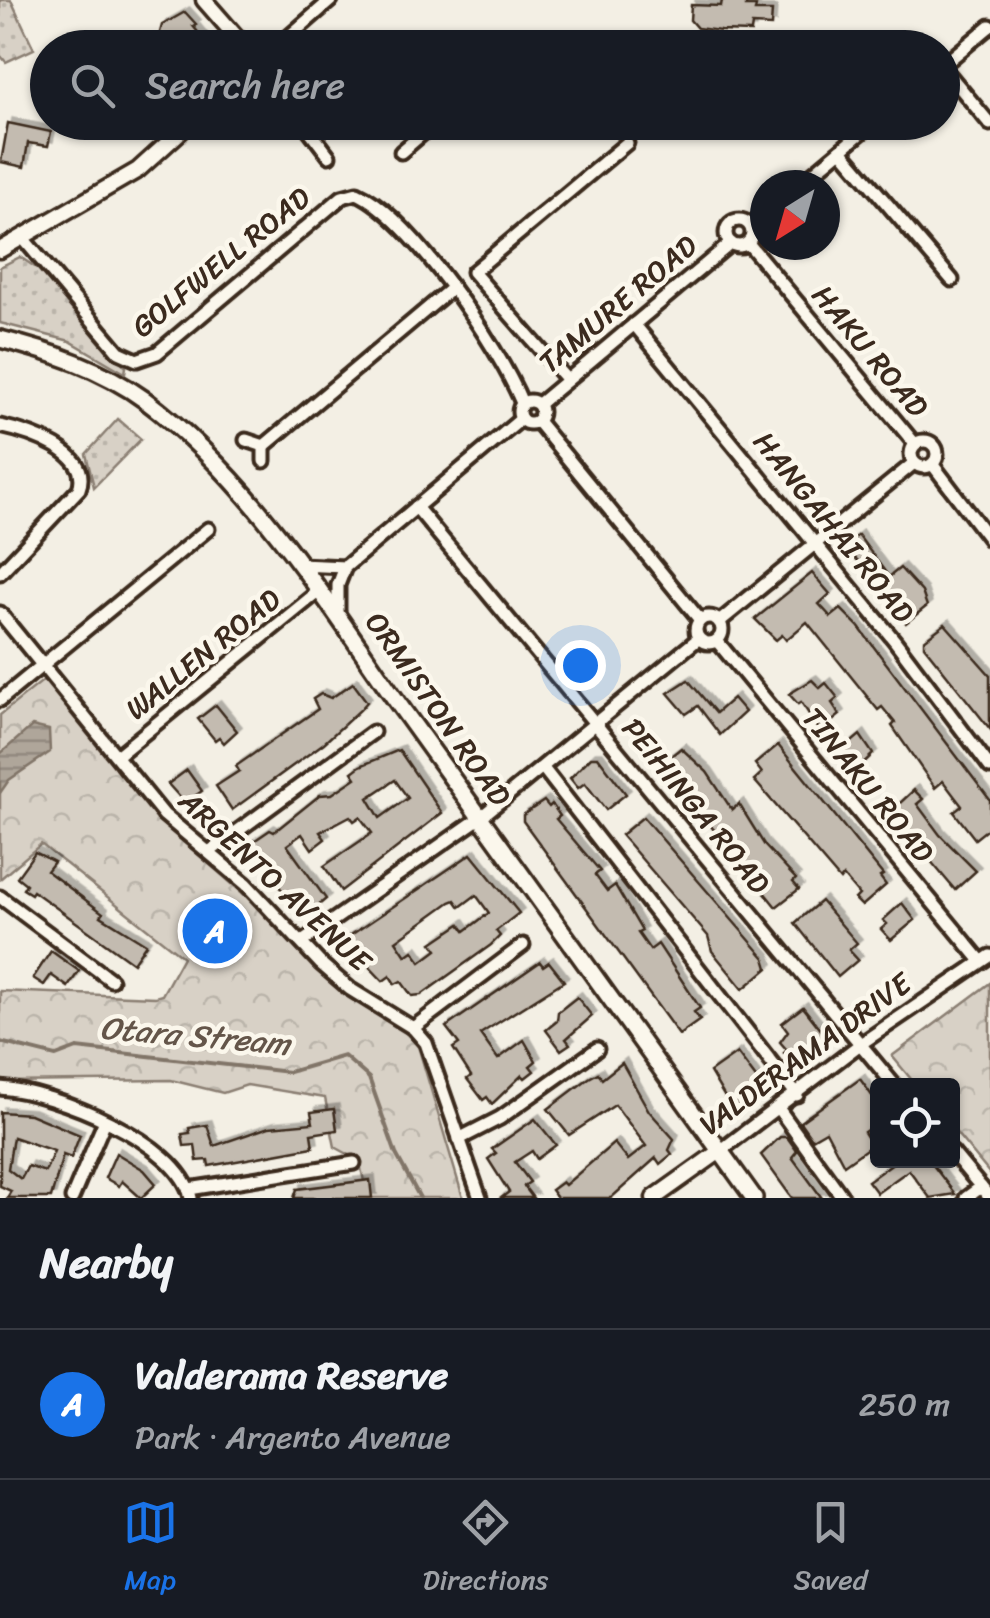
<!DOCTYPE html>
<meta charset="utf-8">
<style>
:root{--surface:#171b24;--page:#242831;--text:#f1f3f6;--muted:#9ea1a6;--line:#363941;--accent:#1a73e8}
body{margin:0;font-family:Sriracha,sans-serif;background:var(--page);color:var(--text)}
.controls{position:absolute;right:30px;bottom:30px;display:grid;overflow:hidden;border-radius:10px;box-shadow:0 2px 8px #0004}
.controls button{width:90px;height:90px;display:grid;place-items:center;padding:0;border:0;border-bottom:2px solid var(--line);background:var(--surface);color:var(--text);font:50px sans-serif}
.compass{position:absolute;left:750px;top:170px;width:90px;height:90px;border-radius:50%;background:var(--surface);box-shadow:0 2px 8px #0004;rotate:217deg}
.you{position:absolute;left:580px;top:665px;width:35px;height:35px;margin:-25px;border:8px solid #fff;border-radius:50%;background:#1a73e8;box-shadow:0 0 0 15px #1a73e833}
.badge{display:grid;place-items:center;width:65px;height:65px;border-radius:50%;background:var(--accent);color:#fff;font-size:32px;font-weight:700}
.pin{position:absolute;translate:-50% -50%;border:5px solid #fff;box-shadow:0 2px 10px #0006}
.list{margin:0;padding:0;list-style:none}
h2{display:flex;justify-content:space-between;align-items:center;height:130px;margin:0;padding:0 40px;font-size:42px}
h2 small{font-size:32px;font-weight:400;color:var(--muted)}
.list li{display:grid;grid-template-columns:65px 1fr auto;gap:30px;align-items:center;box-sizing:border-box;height:150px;padding:0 40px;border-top:2px solid var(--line)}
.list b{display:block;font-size:38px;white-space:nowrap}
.list p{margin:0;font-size:32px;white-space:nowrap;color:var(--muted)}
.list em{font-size:32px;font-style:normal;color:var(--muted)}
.icon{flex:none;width:55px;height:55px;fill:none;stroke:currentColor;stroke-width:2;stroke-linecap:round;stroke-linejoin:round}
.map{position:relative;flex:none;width:990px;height:1198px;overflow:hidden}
.search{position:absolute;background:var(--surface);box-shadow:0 2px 8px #0004;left:30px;right:30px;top:30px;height:110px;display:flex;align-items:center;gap:25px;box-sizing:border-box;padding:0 35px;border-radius:55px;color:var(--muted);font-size:38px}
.sheet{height:280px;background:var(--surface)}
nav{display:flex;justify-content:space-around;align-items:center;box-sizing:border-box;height:140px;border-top:2px solid var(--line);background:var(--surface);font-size:28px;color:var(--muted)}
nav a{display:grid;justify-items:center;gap:5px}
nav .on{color:var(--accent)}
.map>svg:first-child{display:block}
.grass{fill:url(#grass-dots);stroke:#8a7e72;stroke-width:2.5}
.park{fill:url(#park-crowns);stroke:#8a7e72;stroke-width:2.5}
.water{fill:url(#water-rules);stroke:#817468;stroke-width:2.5}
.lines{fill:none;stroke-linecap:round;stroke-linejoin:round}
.stream{stroke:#817468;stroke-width:4}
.building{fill:#c3bbb0;stroke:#3b2a1e;stroke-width:2.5;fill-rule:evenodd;filter:url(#shadow)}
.minor-casing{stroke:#3b2a1e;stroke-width:19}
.tertiary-casing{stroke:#3b2a1e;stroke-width:21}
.secondary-casing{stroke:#3b2a1e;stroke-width:22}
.minor{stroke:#fbf7ec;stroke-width:11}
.tertiary{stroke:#fbf7ec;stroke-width:14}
.secondary{stroke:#fbf7ec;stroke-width:15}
.labels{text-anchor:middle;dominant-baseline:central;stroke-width:9;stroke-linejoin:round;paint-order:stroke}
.street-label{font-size:30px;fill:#3b2a1e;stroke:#fbf7ec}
.water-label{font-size:32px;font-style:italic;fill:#645549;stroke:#fbf7ec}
</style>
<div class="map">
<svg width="990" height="1198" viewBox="0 0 990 1198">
<defs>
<pattern id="grass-dots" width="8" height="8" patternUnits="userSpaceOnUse" patternTransform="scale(2.5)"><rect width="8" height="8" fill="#d8d1c6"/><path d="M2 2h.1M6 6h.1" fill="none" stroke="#bab4aa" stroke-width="1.8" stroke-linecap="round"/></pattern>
<pattern id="park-crowns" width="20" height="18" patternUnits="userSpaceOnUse" patternTransform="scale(2.5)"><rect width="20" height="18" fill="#d8d1c6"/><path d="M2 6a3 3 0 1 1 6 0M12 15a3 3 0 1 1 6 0" fill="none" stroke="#bab4aa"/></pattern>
<pattern id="water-rules" width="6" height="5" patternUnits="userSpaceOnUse" patternTransform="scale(2.5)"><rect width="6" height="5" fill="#afa69a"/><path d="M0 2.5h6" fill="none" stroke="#90877d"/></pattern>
<filter id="shadow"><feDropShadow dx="4.5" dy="-4.5" stdDeviation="0" flood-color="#0004"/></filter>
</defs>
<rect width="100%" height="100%" fill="#f3efe4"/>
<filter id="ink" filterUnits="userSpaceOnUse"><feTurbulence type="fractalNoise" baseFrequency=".01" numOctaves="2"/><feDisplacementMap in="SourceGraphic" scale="20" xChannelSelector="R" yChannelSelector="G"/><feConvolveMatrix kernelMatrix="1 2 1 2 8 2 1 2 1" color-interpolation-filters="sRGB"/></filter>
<g filter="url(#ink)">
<!-- grass -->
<g class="grass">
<polygon points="0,0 11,0 34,49 6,62 0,55"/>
<polygon points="20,257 41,271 126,367 125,373 70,341 0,323 0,267"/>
<polygon points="118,419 141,439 94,487 86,454"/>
</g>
<!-- park -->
<g class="park">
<polygon points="45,679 161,822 255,904 312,965 398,1025 418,1046 463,1198 368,1198 359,1160 335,1147 325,1098 247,1085 223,1093 171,1080 0,1082 0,991 155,997 162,995 183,957 41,844 0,879 0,715"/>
<polygon points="990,983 990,1174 953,1129 952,1086 916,1085 892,1056"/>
</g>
<!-- water -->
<polygon class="water" points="32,726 49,730 50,752 9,780 0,793 0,754"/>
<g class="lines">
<!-- stream -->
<polyline class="stream" points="0,1042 56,1056 77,1048 289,1072 344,1056 369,1078 396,1154 420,1198"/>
</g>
<!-- building -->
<g class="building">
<polygon points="722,0 746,0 746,6 756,6 755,11 772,11 771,26 752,25 751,32 720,31 697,28 690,20 691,5 721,6"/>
<polygon points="185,12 196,24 193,26 211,48 170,48 159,36 162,25"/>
<polygon points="8,123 51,132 48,146 28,143 24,167 1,162"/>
<polygon points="858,535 889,577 900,568 922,592 927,606 906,623 888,594 848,550 847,544"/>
<polygon points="812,573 830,594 819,604 831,617 841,609 858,626 990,800 990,827 975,839 954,812 962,806 955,797 943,781 935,788 892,726 895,723 882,707 878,710 807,622 786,640 782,635 776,640 755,619"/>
<polygon points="945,624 990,675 990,729 924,646 924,640"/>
<polygon points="688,680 716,713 733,698 745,712 720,735 698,706 686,714 668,693"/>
<polygon points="812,680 820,688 826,683 838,698 832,703 840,715 820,731 801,702 798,704 789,694"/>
<polygon points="353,683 367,702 360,710 324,743 232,810 216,786 239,771 236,766 318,709 313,699 321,694 331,698"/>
<polygon points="216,705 237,731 224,743 219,737 215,740 198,719"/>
<polygon points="860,735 873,754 854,772 840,752"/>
<polygon points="778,745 883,875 880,877 886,885 862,906 855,899 859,895 843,876 840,880 754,780 762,773 755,764"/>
<polygon points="681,748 707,772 732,810 739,804 765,846 796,879 793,882 799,889 776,907 661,764"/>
<path d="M399 750 442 813 341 891 324 866 372 833 360 817 354 821 350 816 320 832 325 839 312 849 302 834 287 845 326 899 307 915 294 896 289 900 269 872 258 862 253 866 242 849 270 830 274 832 320 795 332 794 356 778 352 772 360 766ZM395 780 408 798 380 818 368 798Z"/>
<polygon points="591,757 598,757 626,794 606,810 585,783 578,788 570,778"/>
<polygon points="187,770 202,791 185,803 168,784"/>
<polygon points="914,790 923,799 917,804 940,835 976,871 955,890 898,822 896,825 887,815"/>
<polygon points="544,801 549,807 552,804 560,816 556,819 600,871 595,875 607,891 615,885 642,931 638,933 650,950 658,944 700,1008 694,1012 700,1020 679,1035 523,821 523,815"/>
<polygon points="643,817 765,958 768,968 743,989 712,951 708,936 621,835"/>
<polygon points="35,852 54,862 47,871 103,913 101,916 146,944 133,963 33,891 31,894 23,889 26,884 17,877"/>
<path d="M471 854 519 913 496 931 500 936 491 945 421 995 412 996 401 981 395 984 390 976 383 981 357 954 353 957 345 951 339 943ZM476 895 489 913 465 931 460 924 432 943 437 950 421 962 413 951 406 956 396 941 450 902 455 900 460 907Z"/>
<polygon points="821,901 857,943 849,950 858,960 838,977 795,923"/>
<polygon points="902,903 915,920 891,940 881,929 887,924 883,920"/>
<polygon points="51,951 79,971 68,987 51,975 44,985 33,978"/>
<polygon points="540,962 543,966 549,962 564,981 480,1034 498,1059 524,1040 536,1061 530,1066 534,1071 525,1078 522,1075 492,1104 487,1097 483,1100 467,1079 471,1076 453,1048 459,1044 446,1027"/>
<polygon points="577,997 592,1016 566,1039 570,1044 561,1050 546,1030 557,1021 558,1012"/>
<polygon points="803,1007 829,1040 797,1064 784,1053 787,1050 780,1042 788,1031 782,1023"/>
<polygon points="737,1053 761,1085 753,1090 757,1096 738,1109 734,1103 730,1106 710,1072"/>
<polygon points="622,1063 649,1111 674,1139 669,1150 672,1154 660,1164 656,1158 611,1198 557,1198 551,1190 562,1182 565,1185 614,1143 628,1160 646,1146 615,1105 569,1135 548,1109 589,1078 598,1073 602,1079"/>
<polygon points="860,1079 878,1104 878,1122 864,1132 872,1145 844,1165 826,1131 812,1139 800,1122"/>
<polygon points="334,1109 337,1130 311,1134 313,1147 209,1166 208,1160 197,1161 195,1145 184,1146 182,1134 190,1133 189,1128 207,1125 214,1146 269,1127 313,1123 311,1112"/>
<path d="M0 1112 30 1114 80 1135 71 1158 63 1155 51 1198H7L11 1191 0 1186ZM13 1137 54 1151 45 1172 28 1166 21 1179 8 1169Z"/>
<polygon points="535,1119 556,1145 537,1159 532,1151 515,1162 530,1182 524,1186 533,1198 501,1198 509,1192 488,1159 496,1153 492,1149"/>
<polygon points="780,1137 787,1137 797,1151 792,1157 822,1198 792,1198 761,1155"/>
<polygon points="116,1153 144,1170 156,1184 141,1198 122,1181 119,1186 105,1178"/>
<polygon points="897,1160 929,1160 955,1194 930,1198 909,1170 877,1193 868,1181"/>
<polygon points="370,1180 372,1198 294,1198 297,1189"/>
</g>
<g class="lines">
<defs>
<g id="minor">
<polyline points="276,48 331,0"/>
<polyline points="942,66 990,124"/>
<polyline points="942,66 990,26"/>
<polyline points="303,122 329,156"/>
<polyline points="841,150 952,280"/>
<polyline points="401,152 436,122"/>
<polyline points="799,185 874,122"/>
<circle cx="739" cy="233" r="13"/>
<polyline points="750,225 765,213"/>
<path d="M22 237 119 352 137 360 157 353 342 197 357 193C411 217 499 347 522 403"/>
<polyline points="748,243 915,444"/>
<polyline points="634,324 895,641 990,767"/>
<polyline points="567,380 473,272 627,143"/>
<circle cx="530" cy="412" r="11"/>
<polyline points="539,404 731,243"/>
<polyline points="537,421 700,620"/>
<path d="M0 426C28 432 93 452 79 489L0 573"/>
<polyline points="246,440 264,446 264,461"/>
<circle cx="924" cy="454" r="13"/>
<polyline points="264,446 452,288"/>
<polyline points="933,465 990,540"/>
<polyline points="416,507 895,1086"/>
<polyline points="300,565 345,567"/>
<polyline points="0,613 164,815 246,884 320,963 350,989 413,1028 426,1043 480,1198"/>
<polyline points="338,615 338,585 345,567 521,419"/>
<circle cx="709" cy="630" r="13"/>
<polyline points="719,622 914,463"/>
<polyline points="717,641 981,961"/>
<polyline points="0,700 208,529"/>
<polyline points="118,755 319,591"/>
<polyline points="543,768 797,1095"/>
<polyline points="209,852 373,732"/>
<polyline points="0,897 111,980"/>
<polyline points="302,942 481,817 698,639"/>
<polyline points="413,1028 523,945"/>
<path d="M0 1088C53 1092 179 1141 191 1198"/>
<polyline points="778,1108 843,1198"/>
<polyline points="459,1139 500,1118 597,1049"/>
<polyline points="720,1151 859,1045 990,956"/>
<polyline points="952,1152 990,1198"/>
<polyline points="189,1189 354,1163"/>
<polyline points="72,1198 104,1123"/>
<polyline points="966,1198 981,1187"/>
</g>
<g id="tertiary">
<polyline points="204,0 246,48"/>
<polyline points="0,250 138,170 191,122"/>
<polyline points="654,1198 720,1151"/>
</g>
<path id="secondary" d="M0 339C52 352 101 368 145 400 253 481 328 604 405 713 521 875 637 1037 754 1198"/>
</defs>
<!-- minor casing -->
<use href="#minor" class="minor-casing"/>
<!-- tertiary casing -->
<use href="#tertiary" class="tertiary-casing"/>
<!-- secondary casing -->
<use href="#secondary" class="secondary-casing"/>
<!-- minor -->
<use href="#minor" class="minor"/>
<!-- tertiary -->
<use href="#tertiary" class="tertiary"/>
<!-- secondary -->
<use href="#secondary" class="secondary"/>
</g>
</g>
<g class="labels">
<!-- street labels -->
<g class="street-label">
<text transform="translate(221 262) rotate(-39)">GOLFWELL ROAD</text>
<text transform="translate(618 304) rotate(-40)">TAMURE ROAD</text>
<text transform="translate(870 351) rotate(50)">HAKU ROAD</text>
<text transform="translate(834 527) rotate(51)">HANGAHAI ROAD</text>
<text transform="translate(203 654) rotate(-39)">WALLEN ROAD</text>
<text transform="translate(438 709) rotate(55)">ORMISTON ROAD</text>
<text transform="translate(868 785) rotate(51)">TINAKU ROAD</text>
<text transform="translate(696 806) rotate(51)">PEIHINGA ROAD</text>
<text transform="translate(275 881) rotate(43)">ARGENTO AVENUE</text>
<text transform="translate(805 1054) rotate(-36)">VALDERAMA DRIVE</text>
</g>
<!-- water labels -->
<g class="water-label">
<text transform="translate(195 1036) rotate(5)">Otara Stream</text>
</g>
</g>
</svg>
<div class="controls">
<button><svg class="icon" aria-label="locate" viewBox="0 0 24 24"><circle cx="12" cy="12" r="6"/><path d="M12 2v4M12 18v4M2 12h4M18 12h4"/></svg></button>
</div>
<svg class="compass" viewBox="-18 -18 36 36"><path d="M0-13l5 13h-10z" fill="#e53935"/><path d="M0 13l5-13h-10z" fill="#9ea1a6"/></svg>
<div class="you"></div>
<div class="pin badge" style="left:215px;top:931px">A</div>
<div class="search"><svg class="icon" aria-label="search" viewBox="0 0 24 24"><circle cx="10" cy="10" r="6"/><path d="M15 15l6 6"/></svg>Search here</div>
</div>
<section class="sheet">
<h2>Nearby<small></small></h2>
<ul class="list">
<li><span class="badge">A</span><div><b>Valderama Reserve</b><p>Park · Argento Avenue</p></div><em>250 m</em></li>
</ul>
</section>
<nav>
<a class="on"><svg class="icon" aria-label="map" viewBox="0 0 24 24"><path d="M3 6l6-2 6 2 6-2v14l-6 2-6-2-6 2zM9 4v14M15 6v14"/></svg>Map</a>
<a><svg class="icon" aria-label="directions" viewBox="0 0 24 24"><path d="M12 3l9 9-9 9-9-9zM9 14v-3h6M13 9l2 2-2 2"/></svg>Directions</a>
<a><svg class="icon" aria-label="saved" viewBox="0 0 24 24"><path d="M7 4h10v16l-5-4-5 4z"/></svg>Saved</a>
</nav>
